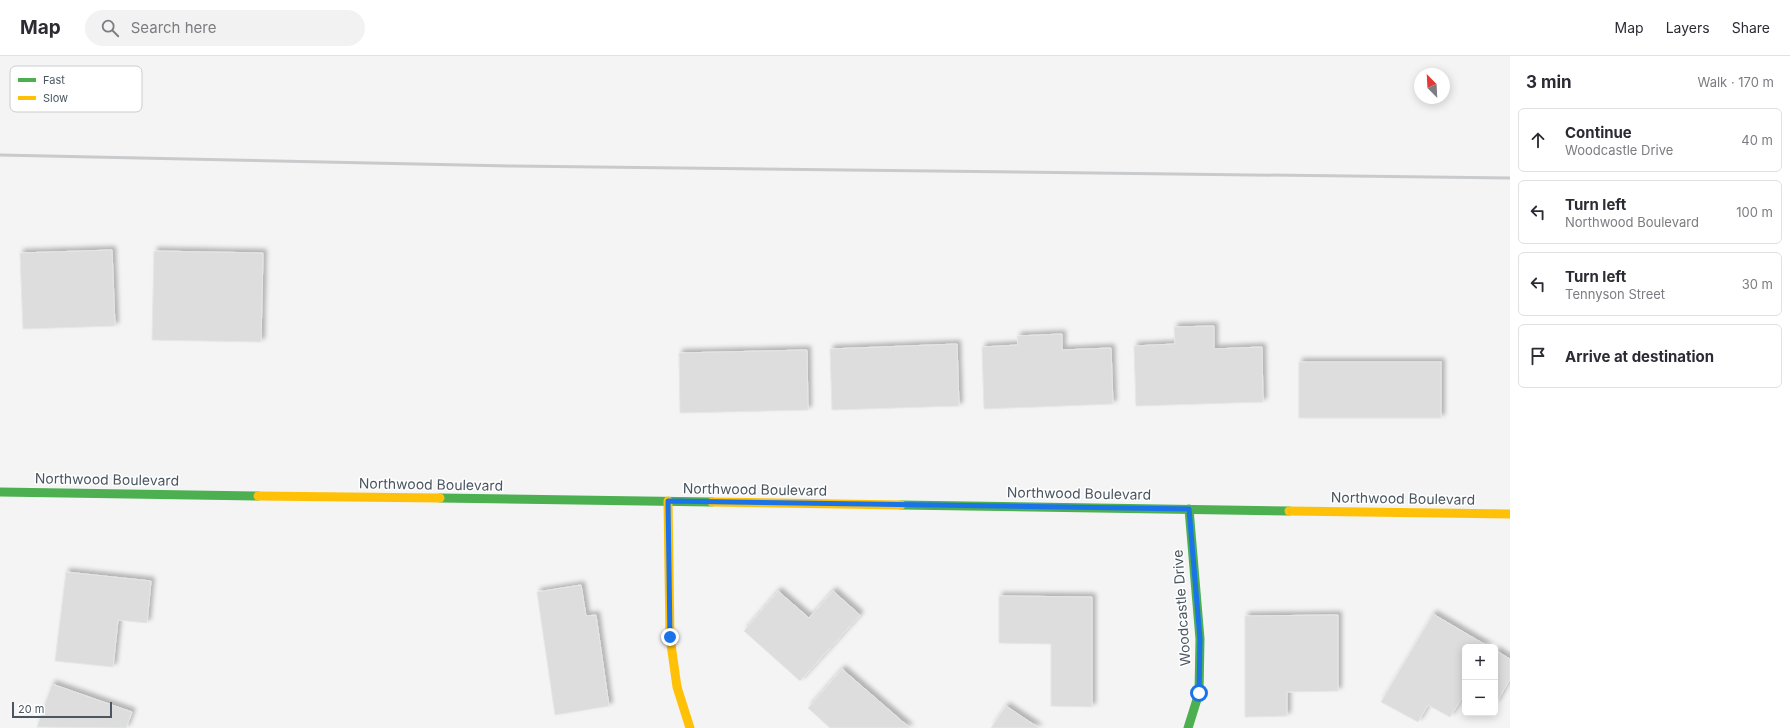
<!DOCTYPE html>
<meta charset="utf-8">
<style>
:root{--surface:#fff;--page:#f2f2f3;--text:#2b2b33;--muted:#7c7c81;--line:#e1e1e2}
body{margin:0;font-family:Inter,sans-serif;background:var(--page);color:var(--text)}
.controls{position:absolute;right:12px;bottom:12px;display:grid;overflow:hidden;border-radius:6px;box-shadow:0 2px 10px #0003}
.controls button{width:36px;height:36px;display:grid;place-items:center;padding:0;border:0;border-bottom:1px solid var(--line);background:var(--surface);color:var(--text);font:20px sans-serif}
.compass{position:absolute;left:1414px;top:12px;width:36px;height:36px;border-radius:50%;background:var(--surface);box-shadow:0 2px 10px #0003;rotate:336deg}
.scale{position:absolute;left:12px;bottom:10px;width:100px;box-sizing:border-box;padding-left:4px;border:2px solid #4a5661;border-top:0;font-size:11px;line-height:14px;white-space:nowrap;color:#4a5661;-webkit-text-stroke:3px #fff;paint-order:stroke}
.stop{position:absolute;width:12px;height:12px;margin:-9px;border:3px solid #1a73e8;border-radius:50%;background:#fff}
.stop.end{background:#1a73e8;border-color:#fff;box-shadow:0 1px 4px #0008}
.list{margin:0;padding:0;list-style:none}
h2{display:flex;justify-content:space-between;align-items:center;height:52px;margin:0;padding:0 16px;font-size:17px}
h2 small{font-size:13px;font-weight:400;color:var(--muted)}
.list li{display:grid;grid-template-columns:26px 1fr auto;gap:12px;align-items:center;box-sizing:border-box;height:64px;margin:0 8px 8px;padding:0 8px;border:1px solid var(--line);border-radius:6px}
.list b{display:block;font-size:15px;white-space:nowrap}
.list p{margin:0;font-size:13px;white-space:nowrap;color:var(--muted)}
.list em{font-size:13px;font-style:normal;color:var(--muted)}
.icon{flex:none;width:22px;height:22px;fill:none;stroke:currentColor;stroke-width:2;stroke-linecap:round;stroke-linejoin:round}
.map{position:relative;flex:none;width:1510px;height:672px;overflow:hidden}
header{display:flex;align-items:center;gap:24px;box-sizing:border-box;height:56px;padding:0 20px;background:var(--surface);border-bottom:1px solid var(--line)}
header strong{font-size:19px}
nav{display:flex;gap:22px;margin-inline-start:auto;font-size:14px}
.search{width:280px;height:36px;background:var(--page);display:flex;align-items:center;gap:10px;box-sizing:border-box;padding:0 14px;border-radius:22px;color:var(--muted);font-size:15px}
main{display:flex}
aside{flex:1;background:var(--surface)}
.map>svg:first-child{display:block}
.building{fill:#ddddde;stroke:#e5e6e7;filter:url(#shadow)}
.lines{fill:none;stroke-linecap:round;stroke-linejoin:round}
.fast{stroke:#4caf50;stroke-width:9}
.slow{stroke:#ffc107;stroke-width:9}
.rail{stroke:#c9cacc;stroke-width:3}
.route{stroke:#1a73e8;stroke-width:5}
.labels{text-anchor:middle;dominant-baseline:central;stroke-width:3;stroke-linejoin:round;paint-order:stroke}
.street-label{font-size:14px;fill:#4a5661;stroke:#fff}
.key{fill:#fff;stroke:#c9ccd0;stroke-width:1}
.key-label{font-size:11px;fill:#4a5661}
</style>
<header>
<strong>Map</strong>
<div class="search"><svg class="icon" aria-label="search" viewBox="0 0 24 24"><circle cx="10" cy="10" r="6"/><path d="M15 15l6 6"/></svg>Search here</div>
<nav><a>Map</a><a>Layers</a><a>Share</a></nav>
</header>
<main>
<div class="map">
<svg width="1510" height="672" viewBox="0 0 1510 672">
<defs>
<filter id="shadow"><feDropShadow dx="3.5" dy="-3.5" stdDeviation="2" flood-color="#0004"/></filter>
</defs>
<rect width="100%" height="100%" fill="#f4f4f4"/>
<!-- building -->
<g class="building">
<polygon points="112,194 115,270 23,273 20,197"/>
<polygon points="154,195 263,197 261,286 152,284"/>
<polygon points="1214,270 1214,293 1262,291 1263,346 1136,350 1134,290 1175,288 1174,271"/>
<polygon points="1062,278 1062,294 1111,292 1113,348 984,353 982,291 1018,289 1017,280"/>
<polygon points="957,288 959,350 832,354 830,293"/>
<polygon points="807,294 808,354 680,357 679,297"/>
<rect x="1299" y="306" width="142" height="56"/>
<polygon points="66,516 151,525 147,567 118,564 113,611 55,605"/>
<polygon points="581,529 586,560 596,559 609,650 555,659 537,536"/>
<polygon points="778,535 809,562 833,535 860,559 800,625 744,575"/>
<polygon points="999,540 1092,541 1092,651 1051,650 1051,588 999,587"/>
<polygon points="1433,558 1489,591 1465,591 1465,644 1462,642 1450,661 1428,649 1418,666 1381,646"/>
<polygon points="1338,559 1338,635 1287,636 1287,660 1245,661 1245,560"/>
<polygon points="1495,594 1510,603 1510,623 1495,649"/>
<polygon points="842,613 910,672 830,672 808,652"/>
<polygon points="52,628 132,656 126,672 37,671"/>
<polygon points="1006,650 1039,672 991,672"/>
</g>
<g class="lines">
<!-- fast -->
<g class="fast">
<polyline points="0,436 258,440"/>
<polyline points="440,442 712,446"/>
<polyline points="901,449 1289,455"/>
<polyline points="1188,672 1199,637 1200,583 1189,453"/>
</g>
<!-- slow -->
<g class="slow">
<polyline points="258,440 440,442"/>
<polyline points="668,445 670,581 677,631 690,672"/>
<polyline points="712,446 901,449"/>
<polyline points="1289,455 1510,458"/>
</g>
<!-- rail -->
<polyline class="rail" points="0,99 513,110 1510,122"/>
</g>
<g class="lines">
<!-- route -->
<polyline class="route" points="670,581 668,445 1189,453 1200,583 1199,637"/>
</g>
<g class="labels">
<!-- street labels -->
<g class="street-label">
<text transform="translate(107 423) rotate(1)">Northwood Boulevard</text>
<text transform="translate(431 428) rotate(1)">Northwood Boulevard</text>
<text transform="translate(755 433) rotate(1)">Northwood Boulevard</text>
<text transform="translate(1079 437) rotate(1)">Northwood Boulevard</text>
<text transform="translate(1403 442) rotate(1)">Northwood Boulevard</text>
<text transform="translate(1181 552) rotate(-94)">Woodcastle Drive</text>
</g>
</g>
<!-- legend -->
<rect x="10" y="10" width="132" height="46" rx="6" class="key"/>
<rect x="18" y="22" width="18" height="4" fill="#4caf50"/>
<rect x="18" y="40" width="18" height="4" fill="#ffc107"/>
<g class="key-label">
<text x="43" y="28">Fast</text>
<text x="43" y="46">Slow</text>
</g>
</svg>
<div class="controls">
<button>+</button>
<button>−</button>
</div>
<svg class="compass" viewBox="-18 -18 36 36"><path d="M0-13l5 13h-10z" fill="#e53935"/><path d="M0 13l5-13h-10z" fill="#7c7c81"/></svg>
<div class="scale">20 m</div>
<div class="stop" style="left:1199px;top:637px"></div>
<div class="stop end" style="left:670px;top:581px"></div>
</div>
<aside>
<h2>3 min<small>Walk · 170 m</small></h2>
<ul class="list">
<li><svg class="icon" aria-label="ahead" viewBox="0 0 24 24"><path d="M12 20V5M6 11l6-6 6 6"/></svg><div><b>Continue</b><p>Woodcastle Drive</p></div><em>40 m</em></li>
<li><svg class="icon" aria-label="left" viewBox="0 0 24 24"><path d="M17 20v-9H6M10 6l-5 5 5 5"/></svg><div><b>Turn left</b><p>Northwood Boulevard</p></div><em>100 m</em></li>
<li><svg class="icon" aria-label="left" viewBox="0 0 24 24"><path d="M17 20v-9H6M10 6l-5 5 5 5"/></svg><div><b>Turn left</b><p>Tennyson Street</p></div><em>30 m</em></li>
<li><svg class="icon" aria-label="arrive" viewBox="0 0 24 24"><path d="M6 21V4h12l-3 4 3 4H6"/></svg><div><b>Arrive at destination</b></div></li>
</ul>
</aside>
</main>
